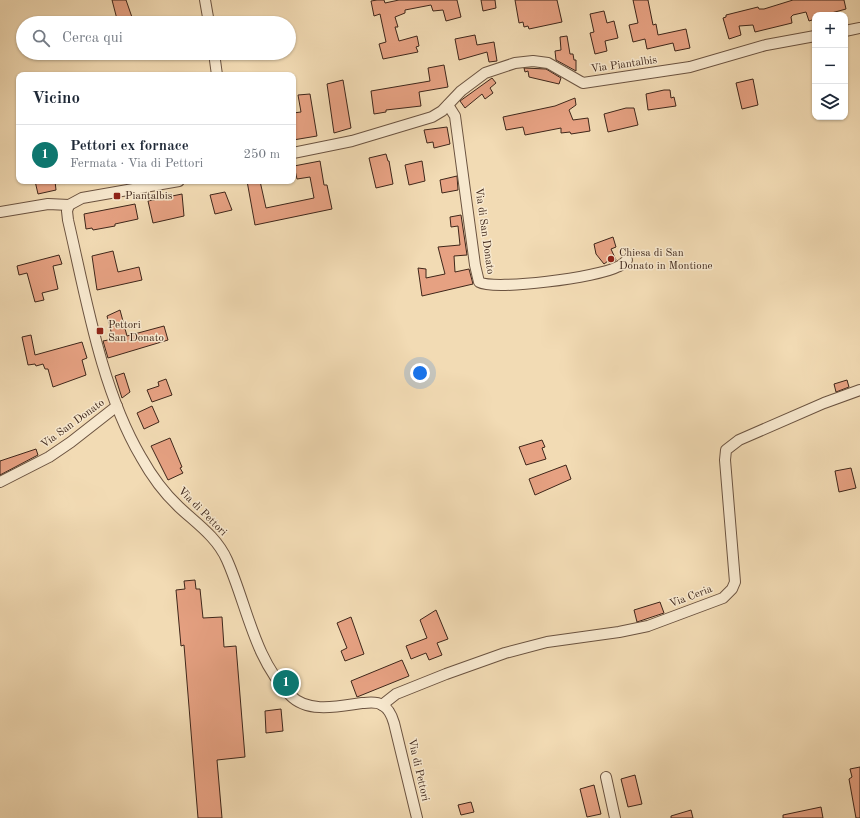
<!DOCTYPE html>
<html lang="it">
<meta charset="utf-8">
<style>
:root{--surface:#fff;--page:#f2f2f3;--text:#1f2937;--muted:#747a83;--line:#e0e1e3;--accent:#0f766e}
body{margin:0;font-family:"Old Standard TT",serif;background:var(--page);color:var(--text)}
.controls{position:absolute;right:12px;top:12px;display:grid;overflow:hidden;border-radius:8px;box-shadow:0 1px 3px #0004}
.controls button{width:36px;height:36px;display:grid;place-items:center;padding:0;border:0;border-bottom:1px solid var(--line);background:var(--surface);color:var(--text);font:20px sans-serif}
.you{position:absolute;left:420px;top:373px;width:14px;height:14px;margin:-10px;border:3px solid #fff;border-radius:50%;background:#1a73e8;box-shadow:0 0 0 6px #1a73e833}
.badge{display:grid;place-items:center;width:26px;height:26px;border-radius:50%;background:var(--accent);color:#fff;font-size:13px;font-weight:700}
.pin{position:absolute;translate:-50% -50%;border:2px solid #fff;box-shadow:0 1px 4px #0006}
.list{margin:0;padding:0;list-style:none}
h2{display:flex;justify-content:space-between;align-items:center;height:52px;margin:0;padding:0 16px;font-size:17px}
h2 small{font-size:13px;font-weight:400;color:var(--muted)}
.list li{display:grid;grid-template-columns:26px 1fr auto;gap:12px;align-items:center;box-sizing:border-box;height:60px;padding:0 16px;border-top:1px solid var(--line)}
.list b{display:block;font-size:15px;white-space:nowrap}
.list p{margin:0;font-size:13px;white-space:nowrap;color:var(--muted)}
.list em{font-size:13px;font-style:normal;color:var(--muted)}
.icon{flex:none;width:22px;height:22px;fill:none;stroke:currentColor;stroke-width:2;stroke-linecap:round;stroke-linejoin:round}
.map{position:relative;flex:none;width:860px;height:818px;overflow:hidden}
.search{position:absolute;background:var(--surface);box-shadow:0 1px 3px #0004;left:16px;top:16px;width:280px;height:44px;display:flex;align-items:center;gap:10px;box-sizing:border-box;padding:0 14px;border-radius:22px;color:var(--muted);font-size:15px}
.panel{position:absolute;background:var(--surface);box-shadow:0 1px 3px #0004;left:16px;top:72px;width:280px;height:112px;border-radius:8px}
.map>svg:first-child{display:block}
.building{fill:#e6a182;stroke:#3e261a}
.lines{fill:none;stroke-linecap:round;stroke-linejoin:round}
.street-casing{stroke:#6b5340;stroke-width:12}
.street{stroke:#f7e8ce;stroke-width:10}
.poi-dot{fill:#8f2418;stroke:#f7e8ce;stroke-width:1.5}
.labels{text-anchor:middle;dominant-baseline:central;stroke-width:3;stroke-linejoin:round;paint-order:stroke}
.street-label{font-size:11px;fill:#3e261a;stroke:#f7e8ce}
.poi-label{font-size:11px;fill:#3e261a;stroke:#f7e8ce;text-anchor:start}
</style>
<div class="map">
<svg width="860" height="818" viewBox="0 0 860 818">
<rect width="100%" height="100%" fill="#f2dbb4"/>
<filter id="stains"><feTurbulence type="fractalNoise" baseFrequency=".005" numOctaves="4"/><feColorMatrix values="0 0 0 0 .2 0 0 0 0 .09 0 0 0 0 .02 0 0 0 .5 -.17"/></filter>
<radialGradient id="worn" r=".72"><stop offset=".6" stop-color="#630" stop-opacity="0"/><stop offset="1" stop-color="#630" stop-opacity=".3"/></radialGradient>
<!-- building -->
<g class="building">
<polygon points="112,0 126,0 134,23 118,23"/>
<polygon points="377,0 384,0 385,3 399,0 457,0 461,17 446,21 443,10 433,11 431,5 405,10 405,13 395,17 398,27 395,27 399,41 417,36 419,46 416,47 418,52 383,59 379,44 386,42 380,14 374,16 371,1"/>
<polygon points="481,0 495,0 496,8 483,11"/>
<polygon points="515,0 557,0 562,22 529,29 528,26 524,27 523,22 519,23"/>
<polygon points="633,0 648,0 653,25 656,24 658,35 686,29 690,48 675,51 673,43 647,49 645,39 633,42 629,25 638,23"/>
<polygon points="793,0 844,0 846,9 824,15 815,15 815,19 809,21 806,12 793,15 791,17 792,23 755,32 753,25 739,26 741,35 729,39 723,18 726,17 726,15 758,7 759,9 764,9"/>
<polygon points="604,11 607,23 614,21 618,38 605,41 607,51 595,54 590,33 594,32 590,14"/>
<polygon points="475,35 477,45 494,42 497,61 489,62 487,52 459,60 455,39"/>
<polygon points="567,36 570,54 573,54 574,60 576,60 576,71 556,60 555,51 561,50 560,37"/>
<polygon points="444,65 448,87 419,92 421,106 386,110 386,112 374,114 371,91 430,81 428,68"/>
<polygon points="524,68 546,69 561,78 559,84 529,77 528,71 525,72"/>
<polygon points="492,78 496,83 490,88 493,93 485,99 482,94 465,108 460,101"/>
<polygon points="753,79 758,105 742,109 736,83"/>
<polygon points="343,80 351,128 334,133 327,84"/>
<polygon points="664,90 670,90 671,98 674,97 676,106 648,110 646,94"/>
<polygon points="310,94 317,136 293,140 293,113 301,112 298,95"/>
<polygon points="575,98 576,105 569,110 573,120 588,118 590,131 571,134 570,132 561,133 561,128 525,135 523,127 506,130 503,117 555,106"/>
<polygon points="626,108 634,108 638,125 608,132 604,114"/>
<polygon points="447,127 450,144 434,148 433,142 427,143 424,130"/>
<polygon points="386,154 388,161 389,161 393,184 376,188 369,158"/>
<polygon points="320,161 324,185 327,185 332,209 255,225 247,181 260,181 266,208 314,198 310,177 297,179 294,166"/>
<polygon points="422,161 425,181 409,185 405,165"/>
<polygon points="457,176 458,190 442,193 440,180"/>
<polygon points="35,181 55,181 56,190 38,194"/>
<polygon points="225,192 232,210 215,214 210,195"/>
<polygon points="182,194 184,216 153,223 148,201"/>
<polygon points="135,204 138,219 115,224 115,226 93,230 92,228 86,229 84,214"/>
<polygon points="461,215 467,255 454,256 455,272 469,269 473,284 422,296 418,268 426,269 426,278 445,274 438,247 460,245 458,226 451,227 450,217"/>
<polygon points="613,237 616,247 611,249 616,260 609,263 608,261 604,264 596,254 594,244"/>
<polygon points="113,251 118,272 139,267 142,280 97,290 92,256"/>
<polygon points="59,255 62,264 53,266 58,289 42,293 44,300 35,302 27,273 19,275 17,266"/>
<polygon points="120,310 127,336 164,326 168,340 108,358 103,341 113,339 107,316"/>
<polygon points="31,335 35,355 82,342 87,358 82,360 86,375 53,387 48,369 45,369 43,364 36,366 35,364 28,365 22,337"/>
<polygon points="124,373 130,392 122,398 115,376"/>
<polygon points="166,379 172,395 152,402 147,390 159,386 158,382"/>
<polygon points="847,380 849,387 836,392 834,384"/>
<polygon points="152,406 159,422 144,429 137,413"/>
<polygon points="170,438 182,467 180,468 183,473 168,480 151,446"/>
<polygon points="542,440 545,447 542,448 546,459 526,465 519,447"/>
<polygon points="36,449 38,455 0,475 0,461"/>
<polygon points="566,465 571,479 535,495 529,479"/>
<polygon points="851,468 856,488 839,492 835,471"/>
<polygon points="195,580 196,589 200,589 203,618 222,617 224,647 236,646 245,757 217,760 222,818 198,818 184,645 181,646 176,590 185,589 184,581"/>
<polygon points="660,602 664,613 637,622 634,610"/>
<polygon points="436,610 448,639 437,643 442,655 429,660 426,653 411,659 406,646 427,638 420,620"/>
<polygon points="351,617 364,654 345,661 341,651 347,648 337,623"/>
<polygon points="402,660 409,676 357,697 351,681"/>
<polygon points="281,709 283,731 266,733 265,711"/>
<polygon points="860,767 860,818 856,818 849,779 852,777 850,769"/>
<polygon points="635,775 642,804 628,807 621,779"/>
<polygon points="594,785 601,814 587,817 580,789"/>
<polygon points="471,802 474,812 461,815 458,805"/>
<polygon points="821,807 823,818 783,818 783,815"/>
<polygon points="691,810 693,818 671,818 671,816"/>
</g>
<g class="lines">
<defs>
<g id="street">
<polyline points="205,0 209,23"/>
<polyline points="845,31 860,28"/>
<polyline points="214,53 217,75"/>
<path d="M448 105 455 116 475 265 479 282C495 291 599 277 617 267 621 266 624 263 627 260"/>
<polyline points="293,153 352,141 432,117 442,111 461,91 485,73 515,63 533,61 548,63 583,83 690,67 766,45 815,36"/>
<path d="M69 205 67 211 68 220C86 297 101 389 141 457 151 475 164 493 179 507 196 523 217 537 227 560 247 605 254 659 290 695 308 714 340 706 362 703 369 703 376 701 382 705 388 708 392 716 394 723L417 818"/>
<polyline points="69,205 82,198 179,181"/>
<polyline points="0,212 48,204 69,205"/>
<polyline points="0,482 49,457 71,442 117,406"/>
<polyline points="382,705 396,694 446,674 505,653 547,642 619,632 648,626 723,598 732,589 735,582 725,460 726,450 739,440 824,403 860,390"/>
<polyline points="606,777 615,818"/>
</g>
</defs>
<!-- street casing -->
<use href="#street" class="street-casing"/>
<!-- street -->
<use href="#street" class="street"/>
</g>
<!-- markers -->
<g class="poi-dot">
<rect x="113" y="192" width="8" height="8" rx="2"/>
<circle cx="611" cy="259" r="4"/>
<rect x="96" y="327" width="8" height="8" rx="2"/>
</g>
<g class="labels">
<!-- street labels -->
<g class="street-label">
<text transform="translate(624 65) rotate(-8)">Via Piantalbis</text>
<text transform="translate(484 231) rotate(82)">Via di San Donato</text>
<text transform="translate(73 424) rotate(-36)">Via San Donato</text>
<text transform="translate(202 512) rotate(45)">Via di Pettori</text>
<text transform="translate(691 597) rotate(-21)">Via Ceria</text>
<text transform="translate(418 770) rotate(77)">Via di Pettori</text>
</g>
<!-- poi labels -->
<g class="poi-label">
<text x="125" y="196">Piantalbis</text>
<text x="619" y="253">Chiesa di San<tspan x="619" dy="13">Donato in Montione</tspan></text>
<text x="108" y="325">Pettori<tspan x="108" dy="13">San Donato</tspan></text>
</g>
</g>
<rect width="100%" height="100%" filter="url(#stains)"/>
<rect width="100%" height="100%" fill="url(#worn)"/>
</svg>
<div class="controls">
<button>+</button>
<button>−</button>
<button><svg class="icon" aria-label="layers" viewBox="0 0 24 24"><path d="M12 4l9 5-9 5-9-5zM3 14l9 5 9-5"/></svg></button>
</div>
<div class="you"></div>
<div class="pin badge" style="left:286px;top:683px">1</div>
<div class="search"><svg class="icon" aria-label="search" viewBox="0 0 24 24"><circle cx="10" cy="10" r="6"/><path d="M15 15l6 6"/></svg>Cerca qui</div>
<section class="panel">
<h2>Vicino<small></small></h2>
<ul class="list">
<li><span class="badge">1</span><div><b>Pettori ex fornace</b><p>Fermata · Via di Pettori</p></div><em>250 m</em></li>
</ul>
</section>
</div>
